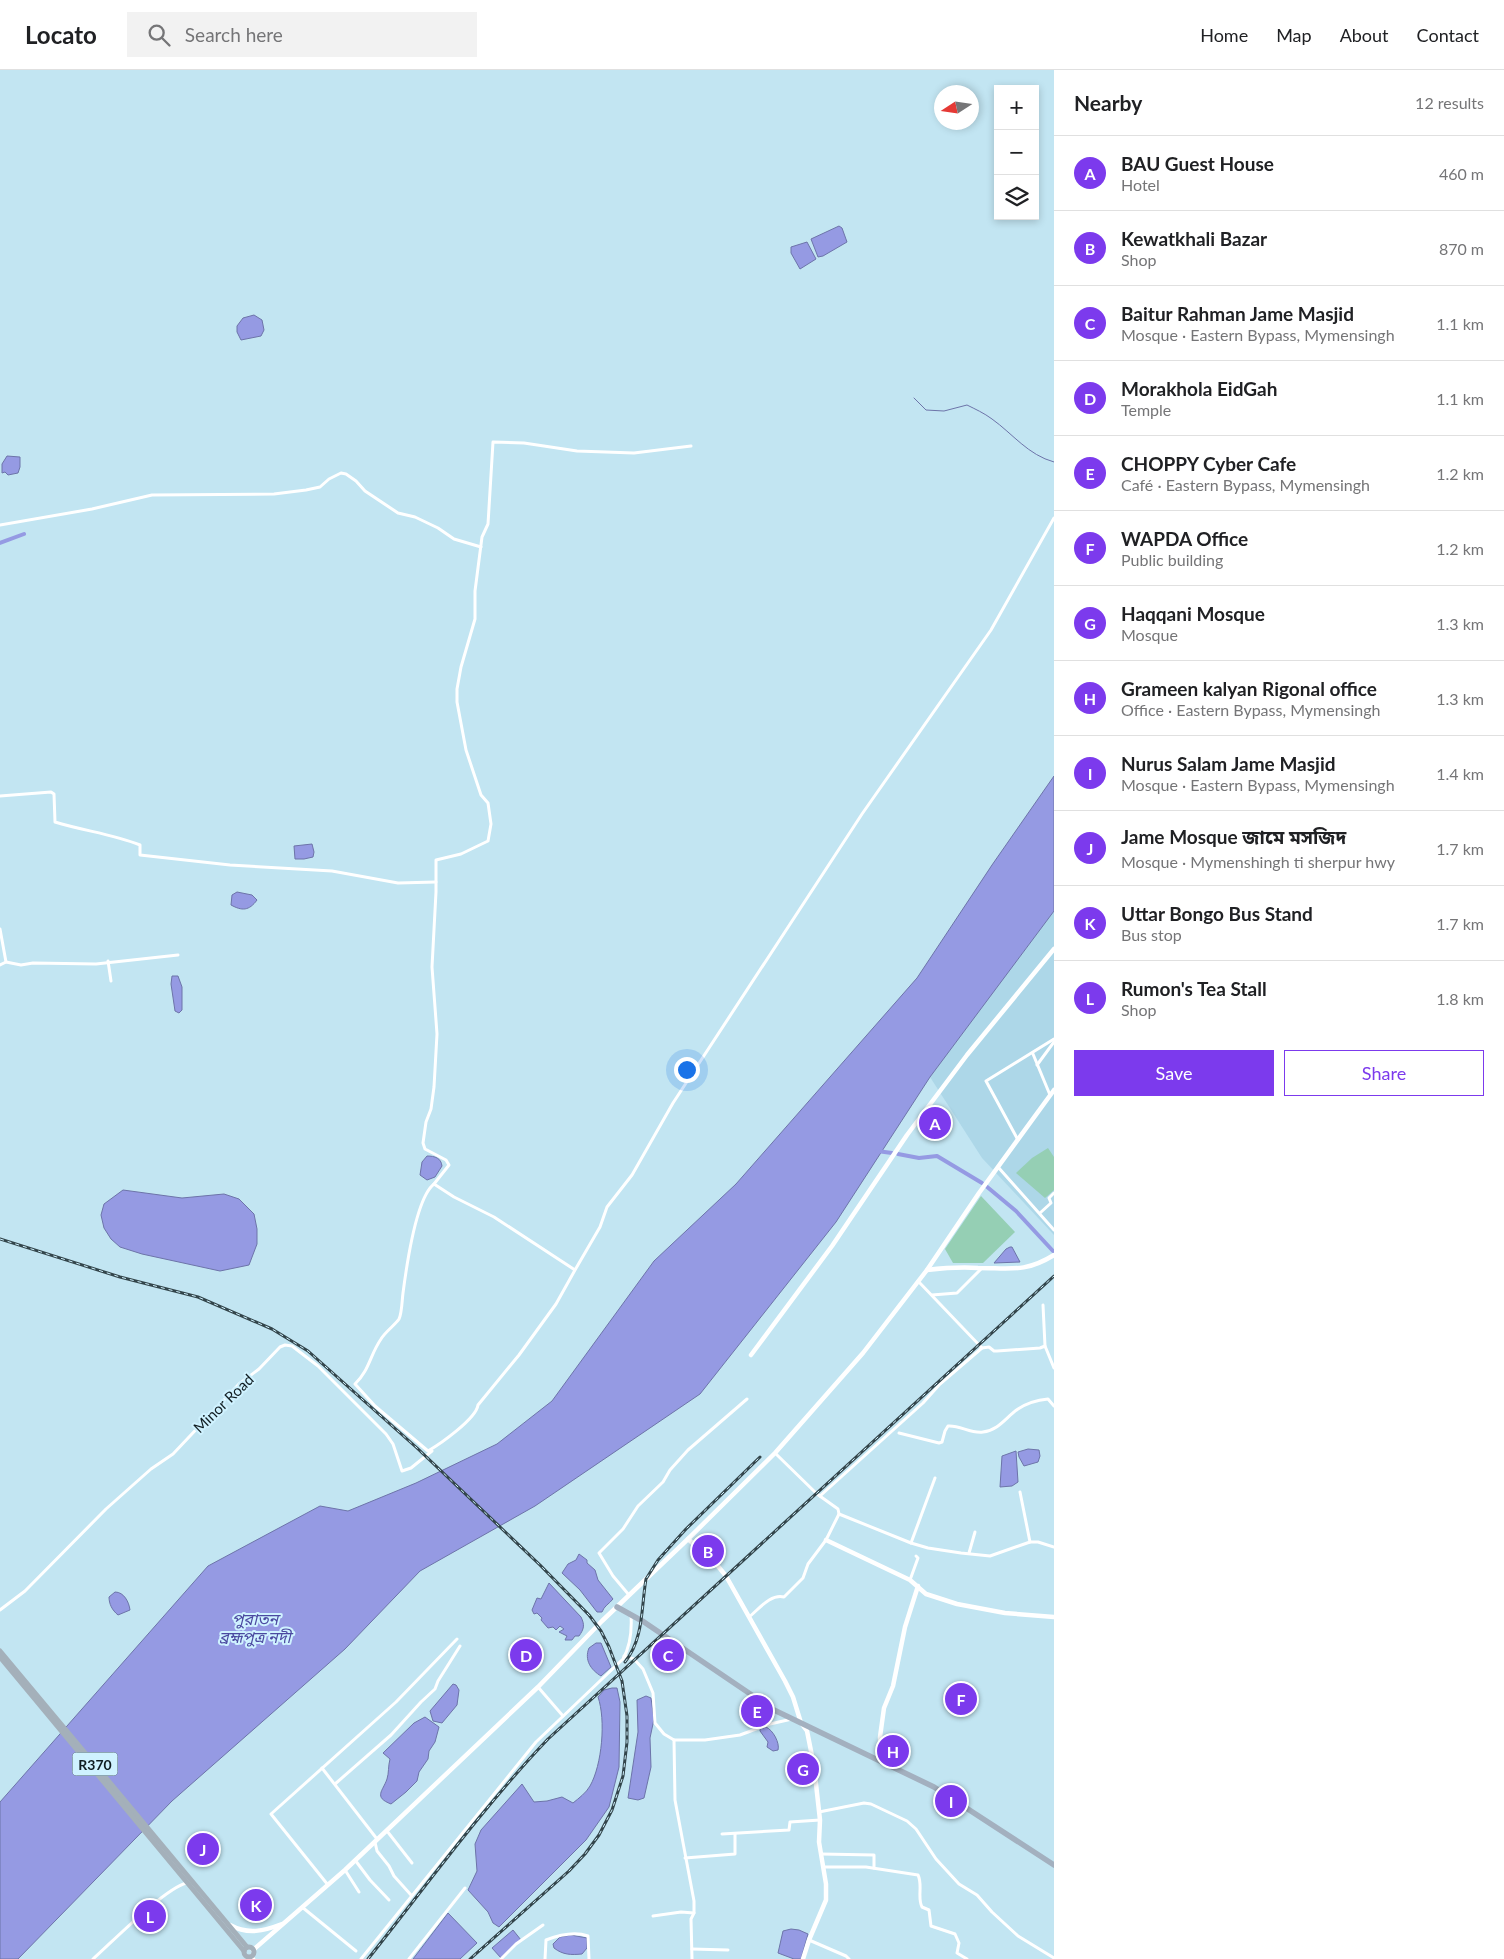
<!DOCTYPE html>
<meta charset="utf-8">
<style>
:root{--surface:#fff;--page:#f2f2f2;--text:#202124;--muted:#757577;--line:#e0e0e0;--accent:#7c3aed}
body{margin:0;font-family:Lato,"Noto Sans Bengali",sans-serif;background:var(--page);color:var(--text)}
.controls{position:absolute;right:15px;top:15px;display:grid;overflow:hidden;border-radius:0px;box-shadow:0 2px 8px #0003}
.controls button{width:45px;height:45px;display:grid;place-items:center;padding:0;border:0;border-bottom:1px solid var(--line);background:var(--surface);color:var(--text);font:25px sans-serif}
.compass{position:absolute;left:934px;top:15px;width:45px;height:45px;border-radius:50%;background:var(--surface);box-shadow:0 2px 8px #0003;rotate:258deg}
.you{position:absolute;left:686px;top:999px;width:18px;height:18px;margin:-12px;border:4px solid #fff;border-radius:50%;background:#1a73e8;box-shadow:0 0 0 8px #1a73e833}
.badge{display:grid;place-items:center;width:32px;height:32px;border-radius:50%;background:var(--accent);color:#fff;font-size:16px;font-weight:700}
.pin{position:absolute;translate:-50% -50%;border:2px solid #fff;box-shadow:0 1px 5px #0006}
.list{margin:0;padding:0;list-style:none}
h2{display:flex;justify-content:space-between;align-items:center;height:65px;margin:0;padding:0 20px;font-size:21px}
h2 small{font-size:16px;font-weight:400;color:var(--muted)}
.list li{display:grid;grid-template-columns:32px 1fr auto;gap:15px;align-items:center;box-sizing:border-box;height:75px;padding:0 20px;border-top:1px solid var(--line)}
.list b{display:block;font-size:19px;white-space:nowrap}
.list p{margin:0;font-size:16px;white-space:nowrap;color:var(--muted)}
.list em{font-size:16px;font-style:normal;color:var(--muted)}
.actions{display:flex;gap:10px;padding:15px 20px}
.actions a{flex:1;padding:11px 0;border:1px solid var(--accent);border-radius:0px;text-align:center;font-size:18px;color:var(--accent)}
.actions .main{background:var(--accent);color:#fff}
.icon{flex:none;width:28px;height:28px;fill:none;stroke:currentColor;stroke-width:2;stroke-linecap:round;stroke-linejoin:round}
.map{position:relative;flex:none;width:1054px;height:1889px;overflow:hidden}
header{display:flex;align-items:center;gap:30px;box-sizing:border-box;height:70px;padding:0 25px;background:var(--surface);border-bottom:1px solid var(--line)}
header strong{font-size:24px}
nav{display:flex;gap:28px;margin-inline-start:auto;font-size:18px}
.search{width:350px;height:45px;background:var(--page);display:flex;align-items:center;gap:12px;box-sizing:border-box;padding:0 18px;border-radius:0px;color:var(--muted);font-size:19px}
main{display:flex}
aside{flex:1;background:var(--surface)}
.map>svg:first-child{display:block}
.built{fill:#add7e8}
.green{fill:#95cfb4}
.water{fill:#959ae3;stroke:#6d74a9}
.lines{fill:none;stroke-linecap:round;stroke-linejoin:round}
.stream{stroke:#6d74a9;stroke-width:1}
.canal{stroke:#959ae3;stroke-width:4}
.minor{stroke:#fff;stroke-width:3}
.tertiary{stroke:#fff;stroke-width:4.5}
.secondary{stroke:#fff;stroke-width:4.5}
.primary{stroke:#a4b0ba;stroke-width:5}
.trunk{stroke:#a3b0bf;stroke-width:5.5}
.rail-casing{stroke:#33454b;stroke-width:3}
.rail{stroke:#cff2ff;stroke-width:1;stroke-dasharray:4;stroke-linecap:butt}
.labels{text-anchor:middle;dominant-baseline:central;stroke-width:4;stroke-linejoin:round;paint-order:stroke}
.shield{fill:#cff2ff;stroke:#495d64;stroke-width:1}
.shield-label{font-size:14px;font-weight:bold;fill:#101d22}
.street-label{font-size:15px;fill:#101d22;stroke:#cff2ff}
.water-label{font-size:16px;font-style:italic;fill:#4b49a0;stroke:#cff2ff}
</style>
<header>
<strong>Locato</strong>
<div class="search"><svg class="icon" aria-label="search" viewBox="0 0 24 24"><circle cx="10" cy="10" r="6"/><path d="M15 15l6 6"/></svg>Search here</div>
<nav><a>Home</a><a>Map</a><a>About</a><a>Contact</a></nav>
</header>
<main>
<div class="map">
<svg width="1054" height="1889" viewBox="0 0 1054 1889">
<rect width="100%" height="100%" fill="#c2e5f2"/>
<!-- built -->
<polygon class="built" points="1054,841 1054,1165 982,1088 930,1007"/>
<!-- green -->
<g class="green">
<polygon points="1048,1078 1054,1087 1054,1120 1045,1128 1016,1103 1032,1088"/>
<polygon points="981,1126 1015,1162 983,1193 953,1193 945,1179"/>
</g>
<!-- water -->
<g class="water">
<polygon points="839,156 842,158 847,172 823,186 818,187 811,169"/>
<polygon points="807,172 816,189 800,199 791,183 791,177"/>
<polygon points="254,245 262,250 264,260 261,266 241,270 237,262 237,256 243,248"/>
<polygon points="7,386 20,387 20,397 18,403 8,405 5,402 2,403 2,394"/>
<polygon points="1054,706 1054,841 930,1007 836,1152 700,1324 535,1436 420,1501 345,1579 172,1731 18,1889 0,1889 0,1732 208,1496 320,1436 348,1441 416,1413 497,1374 552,1331 654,1191 736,1114 917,908 992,795"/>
<polygon points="312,774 314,782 313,787 304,789 295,789 294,776"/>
<path d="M237 822 252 825 257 830C249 841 242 841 231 835L232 825Z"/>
<polygon points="172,906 178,906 182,917 182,940 179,943 175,941 171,914"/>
<path d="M427 1086C435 1086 441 1088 442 1096L435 1107 427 1110 420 1105 422 1092Z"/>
<polygon points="123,1120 182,1128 224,1124 239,1129 254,1144 257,1159 257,1174 249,1195 220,1201 142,1184 120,1177 111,1169 104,1158 101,1145 104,1134"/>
<polygon points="1010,1177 1012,1177 1020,1192 994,1193 1006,1179"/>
<polygon points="1028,1379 1039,1380 1040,1386 1038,1392 1024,1396 1019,1387 1018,1382"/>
<polygon points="1016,1381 1018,1412 1012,1416 1000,1417 1002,1386"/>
<path d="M579 1484 587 1490V1493L595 1500 598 1510 613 1529C609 1534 604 1536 602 1542H597L580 1520 562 1503 568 1494 576 1490Z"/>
<path d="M549 1513 581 1547C585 1555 584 1559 579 1566H575L572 1570H565L567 1566 559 1562 564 1559 560 1556 556 1560 553 1557 548 1558 541 1550 542 1548 537 1543 534 1544 532 1540 537 1528 541 1529Z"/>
<path d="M115 1522C124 1522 129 1532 130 1540L118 1545C112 1540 109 1534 109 1527Z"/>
<path d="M596 1573H601L611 1597 601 1606C591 1600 584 1590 589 1578Z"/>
<polygon points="453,1614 456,1615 459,1620 457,1635 442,1653 433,1651 430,1641"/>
<path d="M612 1618H617L620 1632 619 1697 609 1737 586 1770 499 1857 493 1853 488 1842 468 1820 477 1801 475 1774 481 1760 522 1714 534 1732 547 1731 562 1727 573 1733C579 1728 586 1723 590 1716 602 1695 606 1650 598 1627L604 1620Z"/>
<polygon points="646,1626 651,1628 654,1649 650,1668 651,1697 644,1728 638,1730 628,1728 638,1662 637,1630"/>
<path d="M425 1647 439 1657 435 1672 429 1681 428 1689 419 1702 417 1711 406 1722 391 1734C373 1727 383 1721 387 1709 389 1703 388 1696 390 1689L383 1683 414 1653Z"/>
<path d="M766 1657C773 1660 780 1673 778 1680L773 1681 767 1677 768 1672 760 1661V1659Z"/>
<polygon points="448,1843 477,1873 460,1889 413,1889"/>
<polygon points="791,1859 799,1860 808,1864 801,1889 794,1889 778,1883 783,1861"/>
<polygon points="513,1860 521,1870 501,1888 492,1878"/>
<path d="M571 1865 587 1868V1878L582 1884C571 1885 563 1885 554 1878L553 1874 560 1867Z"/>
</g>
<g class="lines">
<!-- stream -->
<path class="stream" d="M914 328 926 340 944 341 967 335C975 339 984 343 992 349 1013 364 1028 385 1054 392"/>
<!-- canal -->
<g class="canal">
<polyline points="0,473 24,464"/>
<polyline points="877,1081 892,1083"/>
<polyline points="898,1084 919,1088 937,1086 982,1113"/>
<polyline points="986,1116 1016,1141 1053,1181"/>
</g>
<!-- minor -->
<g class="minor">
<polyline points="0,455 92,439 152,425 274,424 306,420 320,417 329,409 341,403 346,404 356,411 365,421 398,443 415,447 438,458 454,469 481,477"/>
<path d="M0 726 51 722 54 724 55 752C84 761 113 764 140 775V785L230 795 332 801 398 813 436 812"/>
<polyline points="0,859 6,892 0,895"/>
<polyline points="108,891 111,911"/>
<polyline points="6,892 21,895 33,893 96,894 178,885"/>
<polyline points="1033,984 1050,1025"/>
<polyline points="1037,995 1054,972"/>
<polyline points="1018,1070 986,1011 1054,969"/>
<polyline points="998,1097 1054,1160"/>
<polyline points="434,1114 449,1095 446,1090 425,1079 423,1073 426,1052 431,1039 434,1017 437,964 432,897 436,822 436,790 461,784 488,771 491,754 488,733 481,725 466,680 457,632 457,619 461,597 475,549 475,521 482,467 488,454 493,372 524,373 577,381 634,383 691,376"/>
<polyline points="1040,1143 1051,1133 1049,1128 1054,1123"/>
<path d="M575 1200 556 1234 519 1285 478 1335C476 1349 440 1374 428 1381L375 1336 355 1314C369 1301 370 1285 381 1269 385 1262 396 1254 399 1249 402 1243 402 1230 403 1223 406 1200 416 1128 434 1114L454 1127 494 1147 575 1200 600 1157 607 1137 632 1105 673 1033 862 744 991 560 1054 448"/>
<polyline points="918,1211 982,1278"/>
<polyline points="932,1225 957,1223 982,1198"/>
<polyline points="1043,1235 1045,1276"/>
<path d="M899 1363 939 1373 942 1372 945 1361 948 1356C960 1355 971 1364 983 1362 999 1360 1006 1347 1018 1339 1027 1333 1038 1330 1048 1329L1054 1336"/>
<polyline points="1020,1422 1030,1472"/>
<polyline points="820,1426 923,1333 940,1314 982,1278 989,1277 994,1281 997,1281 1040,1278 1045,1276 1054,1298"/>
<polyline points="839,1444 911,1473 928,1478 961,1483 990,1486 1030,1472 1038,1472 1054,1477"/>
<polyline points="911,1473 935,1408"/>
<polyline points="969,1483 975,1462"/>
<polyline points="910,1510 918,1488 916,1486"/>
<polyline points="629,1525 613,1506 599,1483 623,1459 638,1436 663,1412 670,1400 688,1380 747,1329"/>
<polyline points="0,1540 25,1521 106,1439 151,1399 173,1384 239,1314 259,1299 280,1277 285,1275 292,1276 318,1296 386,1364 393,1374 402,1401 411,1398 432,1381"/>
<path d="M749 1547C758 1540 771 1523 784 1527L803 1508 808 1494 826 1470 839 1444 838 1439 817 1424 775 1383"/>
<polyline points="624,1586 634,1589 643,1599 653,1623 655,1653 664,1664 674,1670 705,1670 740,1665 770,1654 792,1649"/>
<polyline points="538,1617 563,1646"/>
<polyline points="674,1670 675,1730 694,1831 694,1843 691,1849 692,1889"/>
<polyline points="322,1698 377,1769"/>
<polyline points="335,1714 391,1665 421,1632 435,1619 438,1611 460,1576"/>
<polyline points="819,1742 864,1733 871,1734 907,1751 916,1759 936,1789 959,1814 977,1825 992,1842 1018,1866 1054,1888"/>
<polyline points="387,1761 412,1793"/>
<polyline points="722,1764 789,1760 790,1752 820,1750"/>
<polyline points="375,1772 377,1781 389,1796 394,1806 411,1825"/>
<polyline points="821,1784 874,1785 874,1798"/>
<polyline points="685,1788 735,1784 735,1764"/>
<polyline points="355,1790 370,1810 389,1830"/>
<path d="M823 1797H866L918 1805C923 1815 917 1828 922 1837L929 1840 931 1856 955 1864 959 1873 957 1883 967 1889"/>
<polyline points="345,1800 359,1822"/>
<polyline points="328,1815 271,1744 396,1632 457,1569"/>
<polyline points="302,1837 356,1881"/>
<polyline points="653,1846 681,1842 694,1843"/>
<polyline points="809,1870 846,1886 849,1889"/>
<polyline points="692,1879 728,1880"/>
<path d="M93 1889C111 1873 166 1817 187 1813"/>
<path d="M361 1889 536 1672 623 1589C631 1575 632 1561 631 1545"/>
<polyline points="409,1889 465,1818"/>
<polyline points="501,1889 516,1874 543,1855"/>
<path d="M545 1889 546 1870C559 1865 574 1861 588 1866L589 1889"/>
</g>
<!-- tertiary -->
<g class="tertiary">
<path d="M927 1200C944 1198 961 1197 978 1198 1010 1198 1025 1203 1054 1185"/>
<polyline points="751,1285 832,1176 907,1065 967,985 1054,879"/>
<polyline points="688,1469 717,1495 726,1506 785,1611 793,1627 801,1653 807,1661 814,1696 820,1750 819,1772 826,1814 826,1830 809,1870 803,1889"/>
<polyline points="826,1470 910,1510 926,1524 957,1534 1005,1543 1054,1547"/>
<polyline points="881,1691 880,1667 884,1638 893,1616 905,1557 918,1516"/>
</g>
<!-- secondary -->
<g class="secondary">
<path d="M230 1855C248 1865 264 1861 282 1854"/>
<polyline points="253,1880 345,1800 538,1617 602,1551 688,1469 775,1383 863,1283 927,1200 979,1123 1054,1020"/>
<polyline points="251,1887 253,1889"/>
</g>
<!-- primary -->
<g class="primary">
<polyline points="0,1581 247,1877"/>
<polyline points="0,1587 244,1881"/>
<circle cx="249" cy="1882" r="5"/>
</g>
<!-- trunk -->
<polyline class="trunk" points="617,1537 644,1552 774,1640 934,1717 1054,1795"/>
<defs>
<g id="rail">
<polyline points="0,1169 120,1207 198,1227 272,1259 308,1281 417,1378 540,1495 589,1545 601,1561 609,1577 622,1611 627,1646 627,1672 623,1706 612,1740 599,1765 585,1784 569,1801 470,1889"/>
<path d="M625 1592C644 1568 641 1538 646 1509L658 1490 686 1459 760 1387"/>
<path d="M368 1889C426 1816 484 1736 548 1669L1054 1206"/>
</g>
</defs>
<!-- rail casing -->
<use href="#rail" class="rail-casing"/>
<!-- rail -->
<use href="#rail" class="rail"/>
</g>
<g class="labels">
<!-- shield labels -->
<rect class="shield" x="72.5" y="1682.5" width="45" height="23" rx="4"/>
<g class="shield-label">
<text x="95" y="1694">R370</text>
</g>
<!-- street labels -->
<g class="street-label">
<text transform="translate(223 1333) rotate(-44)">Minor Road</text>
</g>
<!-- water labels -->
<g class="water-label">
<text x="255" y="1548">পুরাতন<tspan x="255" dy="18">ব্রহ্মপুত্র নদী</tspan></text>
</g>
</g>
</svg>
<div class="controls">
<button>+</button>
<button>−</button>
<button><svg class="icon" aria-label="layers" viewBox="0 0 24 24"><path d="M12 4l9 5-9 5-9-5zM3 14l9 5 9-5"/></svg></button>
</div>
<svg class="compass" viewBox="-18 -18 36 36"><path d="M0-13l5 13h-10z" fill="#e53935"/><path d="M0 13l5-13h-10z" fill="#757577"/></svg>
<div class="you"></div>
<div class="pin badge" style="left:935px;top:1053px">A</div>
<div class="pin badge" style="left:708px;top:1481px">B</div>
<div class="pin badge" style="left:668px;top:1585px">C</div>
<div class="pin badge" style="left:526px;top:1585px">D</div>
<div class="pin badge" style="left:757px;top:1641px">E</div>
<div class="pin badge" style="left:961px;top:1629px">F</div>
<div class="pin badge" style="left:803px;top:1699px">G</div>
<div class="pin badge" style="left:893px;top:1681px">H</div>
<div class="pin badge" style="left:951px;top:1731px">I</div>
<div class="pin badge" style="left:203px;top:1779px">J</div>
<div class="pin badge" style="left:256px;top:1835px">K</div>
<div class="pin badge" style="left:150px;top:1846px">L</div>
</div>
<aside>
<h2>Nearby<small>12 results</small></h2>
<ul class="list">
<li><span class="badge">A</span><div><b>BAU Guest House</b><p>Hotel</p></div><em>460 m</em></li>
<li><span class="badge">B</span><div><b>Kewatkhali Bazar</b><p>Shop</p></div><em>870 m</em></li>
<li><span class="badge">C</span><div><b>Baitur Rahman Jame Masjid</b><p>Mosque · Eastern Bypass, Mymensingh</p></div><em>1.1 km</em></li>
<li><span class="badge">D</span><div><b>Morakhola EidGah</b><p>Temple</p></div><em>1.1 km</em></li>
<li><span class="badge">E</span><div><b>CHOPPY Cyber Cafe</b><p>Café · Eastern Bypass, Mymensingh</p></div><em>1.2 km</em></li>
<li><span class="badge">F</span><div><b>WAPDA Office</b><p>Public building</p></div><em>1.2 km</em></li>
<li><span class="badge">G</span><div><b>Haqqani Mosque</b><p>Mosque</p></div><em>1.3 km</em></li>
<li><span class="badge">H</span><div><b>Grameen kalyan Rigonal office</b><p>Office · Eastern Bypass, Mymensingh</p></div><em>1.3 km</em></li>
<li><span class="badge">I</span><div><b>Nurus Salam Jame Masjid</b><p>Mosque · Eastern Bypass, Mymensingh</p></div><em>1.4 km</em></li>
<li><span class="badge">J</span><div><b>Jame Mosque জামে মসজিদ</b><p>Mosque · Mymenshingh ti sherpur hwy</p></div><em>1.7 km</em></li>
<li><span class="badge">K</span><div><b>Uttar Bongo Bus Stand</b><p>Bus stop</p></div><em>1.7 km</em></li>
<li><span class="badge">L</span><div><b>Rumon's Tea Stall</b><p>Shop</p></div><em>1.8 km</em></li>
</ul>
<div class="actions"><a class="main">Save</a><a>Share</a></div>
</aside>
</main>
